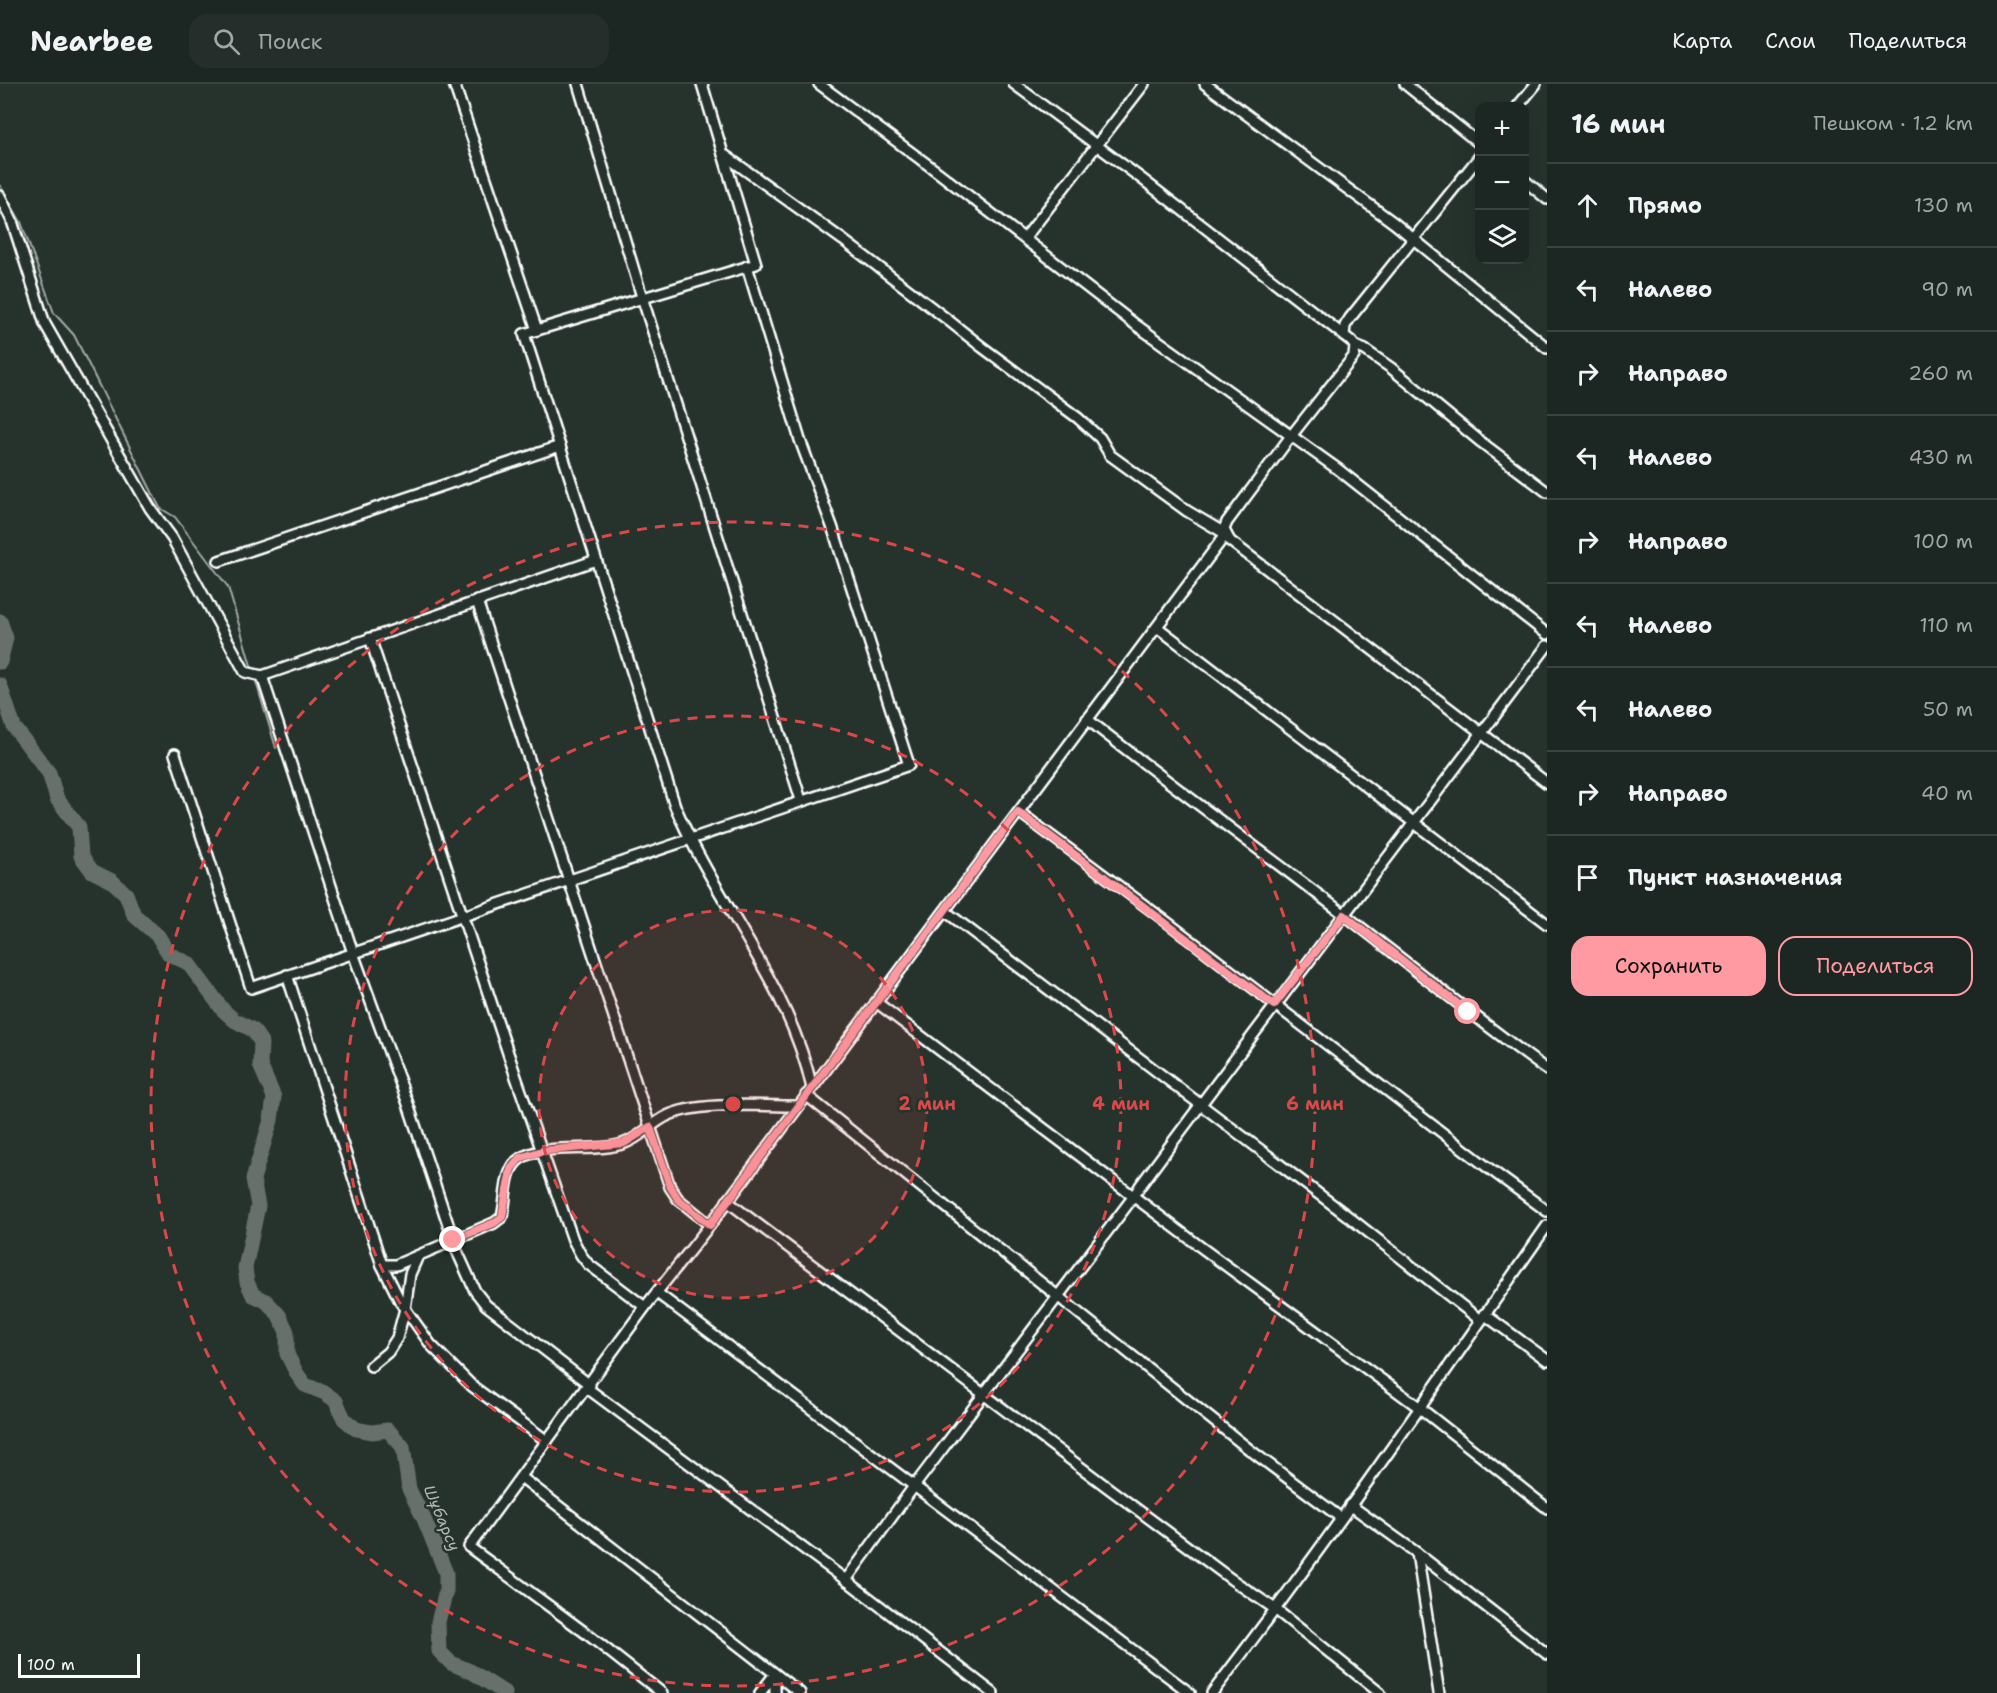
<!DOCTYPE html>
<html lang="ru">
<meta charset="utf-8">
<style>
:root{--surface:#1c2622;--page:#252e2a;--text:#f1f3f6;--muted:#a0a5a5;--line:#3a4340;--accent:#ff9aa2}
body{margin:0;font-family:"Shantell Sans",sans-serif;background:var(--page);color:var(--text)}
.controls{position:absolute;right:18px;top:18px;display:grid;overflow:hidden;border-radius:12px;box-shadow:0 6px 24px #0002}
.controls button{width:54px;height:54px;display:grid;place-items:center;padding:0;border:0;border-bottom:2px solid var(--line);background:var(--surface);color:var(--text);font:30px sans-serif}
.scale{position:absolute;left:18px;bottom:15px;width:122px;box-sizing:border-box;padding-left:6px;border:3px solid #fff;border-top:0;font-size:16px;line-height:21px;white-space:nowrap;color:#fff;-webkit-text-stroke:4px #26332d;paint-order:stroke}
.stop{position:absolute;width:18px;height:18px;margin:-14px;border:4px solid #ff9aa2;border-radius:50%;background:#fff}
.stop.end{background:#ff9aa2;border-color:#fff;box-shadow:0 2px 6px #0008}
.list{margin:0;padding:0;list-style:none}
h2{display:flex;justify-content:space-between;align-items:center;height:78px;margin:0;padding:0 24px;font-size:26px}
h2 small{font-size:20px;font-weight:400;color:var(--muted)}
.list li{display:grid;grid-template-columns:39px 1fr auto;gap:18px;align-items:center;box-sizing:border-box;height:84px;padding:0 24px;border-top:2px solid var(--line)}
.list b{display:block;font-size:22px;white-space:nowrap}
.list em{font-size:20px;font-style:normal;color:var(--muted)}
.actions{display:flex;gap:12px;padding:18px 24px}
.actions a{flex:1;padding:14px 0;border:2px solid var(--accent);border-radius:18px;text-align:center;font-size:21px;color:var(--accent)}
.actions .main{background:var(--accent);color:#111}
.icon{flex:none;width:33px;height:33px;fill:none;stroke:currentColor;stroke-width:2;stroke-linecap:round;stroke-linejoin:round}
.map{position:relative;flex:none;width:1547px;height:1609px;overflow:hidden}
header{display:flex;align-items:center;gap:36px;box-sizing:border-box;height:84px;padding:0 30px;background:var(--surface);border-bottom:2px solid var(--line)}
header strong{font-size:28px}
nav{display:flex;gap:33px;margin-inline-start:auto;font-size:21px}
.search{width:420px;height:54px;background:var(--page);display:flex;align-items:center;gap:15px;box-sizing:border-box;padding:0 21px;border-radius:18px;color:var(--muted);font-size:22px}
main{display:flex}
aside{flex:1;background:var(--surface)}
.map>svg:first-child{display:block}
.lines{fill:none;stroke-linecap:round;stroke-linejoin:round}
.stream{stroke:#a4a9a7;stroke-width:2}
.river{stroke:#67706c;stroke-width:15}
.minor-casing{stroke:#fff;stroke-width:14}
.minor{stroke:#26332d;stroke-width:9}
.route{stroke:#ff9aa2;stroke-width:8}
.ring{fill:none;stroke:#dc4848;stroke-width:3;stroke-dasharray:10 8}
.labels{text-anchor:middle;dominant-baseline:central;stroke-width:5;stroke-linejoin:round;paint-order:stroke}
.water-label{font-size:16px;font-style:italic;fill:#b3b8b6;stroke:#26332d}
.centre{fill:#dc4848;stroke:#26332d;stroke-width:3}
.ring-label{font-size:18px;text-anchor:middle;font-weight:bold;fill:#dc4848;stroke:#26332d;stroke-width:5;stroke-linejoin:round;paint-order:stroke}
</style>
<header>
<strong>Nearbee</strong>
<div class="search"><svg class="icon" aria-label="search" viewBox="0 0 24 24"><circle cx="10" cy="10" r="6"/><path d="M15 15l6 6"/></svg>Поиск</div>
<nav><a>Карта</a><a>Слои</a><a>Поделиться</a></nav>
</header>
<main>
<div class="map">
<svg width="1547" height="1609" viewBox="0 0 1547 1609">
<rect width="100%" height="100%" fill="#26332d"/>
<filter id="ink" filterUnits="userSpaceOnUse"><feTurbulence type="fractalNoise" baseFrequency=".0167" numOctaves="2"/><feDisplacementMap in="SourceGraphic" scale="12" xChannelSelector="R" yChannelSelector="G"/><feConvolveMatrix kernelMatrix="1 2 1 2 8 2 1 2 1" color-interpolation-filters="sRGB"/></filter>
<g filter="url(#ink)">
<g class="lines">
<!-- stream -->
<g class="stream">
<polyline points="0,101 21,138 54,229 74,251 160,424 175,433 228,503 252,585"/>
<polyline points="256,598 276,664"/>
</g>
<!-- river -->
<g class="river">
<polyline points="0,537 6,554 0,578"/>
<polyline points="0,601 14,643 49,689 57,715 79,743 81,772 92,787 112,797 126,810 134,831 158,852 169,870 188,879 223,926 234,936 253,946 261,958 260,981 274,1013 271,1036 253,1095 258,1122 245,1184 247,1198 253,1211 266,1217 279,1231 287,1248 287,1270 297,1290 305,1301 325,1309 336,1317 344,1335 356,1345 372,1348 388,1346 403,1363 409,1405 424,1435 446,1489 446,1507 438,1538 439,1567 451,1579 472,1588 505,1609"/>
</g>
<defs>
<g id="minor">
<polyline points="454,0 537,246"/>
<polyline points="578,0 642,213 801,716"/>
<path d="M702 0 756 180 524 250 675 722C716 819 789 900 812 1004"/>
<polyline points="819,0 939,89 1136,241 1339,386 1547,550"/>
<polyline points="1014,0 1142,95 1351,257 1355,262 1365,266 1391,284 1481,358 1547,408"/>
<polyline points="1205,0 1394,139 1547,264"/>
<polyline points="1405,0 1480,60"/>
<polyline points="1518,22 1536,0"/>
<polyline points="723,70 843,156 948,236 982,263 1078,334 1100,354 1110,371 1187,427 1226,450 1230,457 1547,699"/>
<polyline points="1524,96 1547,115"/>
<polyline points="0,112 12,137 45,240 150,424 172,454 245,588 262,592 596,476"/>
<polyline points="1025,154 1144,0"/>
<polyline points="1344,251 1345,242 1350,234 1480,72"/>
<polyline points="219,477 560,362"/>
<polyline points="477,517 670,1103 678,1115 710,1141"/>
<polyline points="1157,543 1547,840"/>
<polyline points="370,554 516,993 573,1156 581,1171 588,1180 645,1223"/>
<polyline points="262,592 353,869 407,1017 457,1167 475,1207 486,1221 590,1301"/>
<path d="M1087 635C1172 702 1259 765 1345 831 1412 883 1478 936 1547 986"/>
<polyline points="175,670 251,904 909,681 832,442 800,356 747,182"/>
<polyline points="1019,728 1167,838 1487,1083 1547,1127"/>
<polyline points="945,827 1349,1133 1480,1236"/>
<polyline points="287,891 382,1181 401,1219 431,1261 472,1302 547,1357"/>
<polyline points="876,918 1202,1164 1420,1324 1547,1424"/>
<polyline points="806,1011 1250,1366 1341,1434"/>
<polyline points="727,1117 1107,1403 1231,1495 1275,1525 1380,1609"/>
<path d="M382 1181H396L494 1139 502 1133C507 1115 503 1085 521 1074 548 1058 595 1070 625 1059 640 1054 652 1039 667 1032 696 1017 764 1022 798 1022"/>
<polyline points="657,1209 1190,1609"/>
<polyline points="1484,1230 1547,1276"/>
<polyline points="371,1282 388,1268 397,1254 405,1225 410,1190 418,1172"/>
<polyline points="587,1304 846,1496 993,1609"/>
<polyline points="521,1393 800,1609"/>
<polyline points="1350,1421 1417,1469 1547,1570"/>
<polyline points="1417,1469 1439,1609"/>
<path d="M846 1496 915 1401 1134 1112 1140 1102C1274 921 1412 743 1547 562"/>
<polyline points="775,1590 775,1609"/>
<polyline points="662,1609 587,1550 469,1463 645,1223 710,1141 1226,450 1224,445 1227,438 1291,352 1354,272 1355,262"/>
<polyline points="760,1609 775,1590"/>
<path d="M1212 1609C1329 1457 1437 1299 1547 1142"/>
</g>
</defs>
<!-- minor casing -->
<use href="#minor" class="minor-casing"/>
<!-- minor -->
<use href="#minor" class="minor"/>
</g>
</g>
<g class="lines" filter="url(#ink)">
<!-- route -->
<polyline class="route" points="453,1156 494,1139 502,1133 511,1085 520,1074 542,1067 624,1059 650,1043 670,1102 678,1115 710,1141 1018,728 1274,921 1344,831 1468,928"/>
</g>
<!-- distance rings -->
<circle cx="733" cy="1020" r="194" fill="#dc4848" fill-opacity=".12"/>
<g class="ring">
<circle cx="733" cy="1020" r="194"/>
<circle cx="733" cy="1020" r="388"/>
<circle cx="733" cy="1020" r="582"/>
</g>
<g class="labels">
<!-- water labels -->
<g class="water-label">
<text transform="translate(442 1434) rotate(67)">Шұбарсу</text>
</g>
</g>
<circle cx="733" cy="1020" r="9" class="centre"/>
<g class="ring-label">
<text x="927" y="1026">2 мин</text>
<text x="1121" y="1026">4 мин</text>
<text x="1315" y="1026">6 мин</text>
</g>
</svg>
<div class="controls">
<button>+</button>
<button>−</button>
<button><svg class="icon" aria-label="layers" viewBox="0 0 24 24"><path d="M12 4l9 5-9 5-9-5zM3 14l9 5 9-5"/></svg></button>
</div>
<div class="scale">100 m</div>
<div class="stop" style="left:1468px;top:928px"></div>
<div class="stop end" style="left:453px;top:1156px"></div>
</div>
<aside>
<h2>16 мин<small>Пешком · 1.2 km</small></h2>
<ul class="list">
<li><svg class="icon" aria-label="ahead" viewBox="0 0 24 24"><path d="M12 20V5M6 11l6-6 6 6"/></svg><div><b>Прямо</b></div><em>130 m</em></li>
<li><svg class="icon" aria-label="left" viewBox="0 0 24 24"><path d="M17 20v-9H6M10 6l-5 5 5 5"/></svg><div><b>Налево</b></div><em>90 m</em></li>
<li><svg class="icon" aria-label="right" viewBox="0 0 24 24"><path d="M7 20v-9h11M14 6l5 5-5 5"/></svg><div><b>Направо</b></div><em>260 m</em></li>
<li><svg class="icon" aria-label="left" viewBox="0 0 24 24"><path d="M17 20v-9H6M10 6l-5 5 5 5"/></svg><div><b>Налево</b></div><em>430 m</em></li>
<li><svg class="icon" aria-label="right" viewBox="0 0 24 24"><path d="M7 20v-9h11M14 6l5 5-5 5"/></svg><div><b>Направо</b></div><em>100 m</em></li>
<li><svg class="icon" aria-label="left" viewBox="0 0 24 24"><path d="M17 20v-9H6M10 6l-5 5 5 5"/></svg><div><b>Налево</b></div><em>110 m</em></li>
<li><svg class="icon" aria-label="left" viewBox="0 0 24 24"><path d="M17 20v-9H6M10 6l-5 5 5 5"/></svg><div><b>Налево</b></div><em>50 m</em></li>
<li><svg class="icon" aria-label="right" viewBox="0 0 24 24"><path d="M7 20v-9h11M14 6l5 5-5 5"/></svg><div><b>Направо</b></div><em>40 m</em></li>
<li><svg class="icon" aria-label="arrive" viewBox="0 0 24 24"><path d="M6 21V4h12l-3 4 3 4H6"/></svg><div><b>Пункт назначения</b></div></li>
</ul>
<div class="actions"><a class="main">Сохранить</a><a>Поделиться</a></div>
</aside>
</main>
